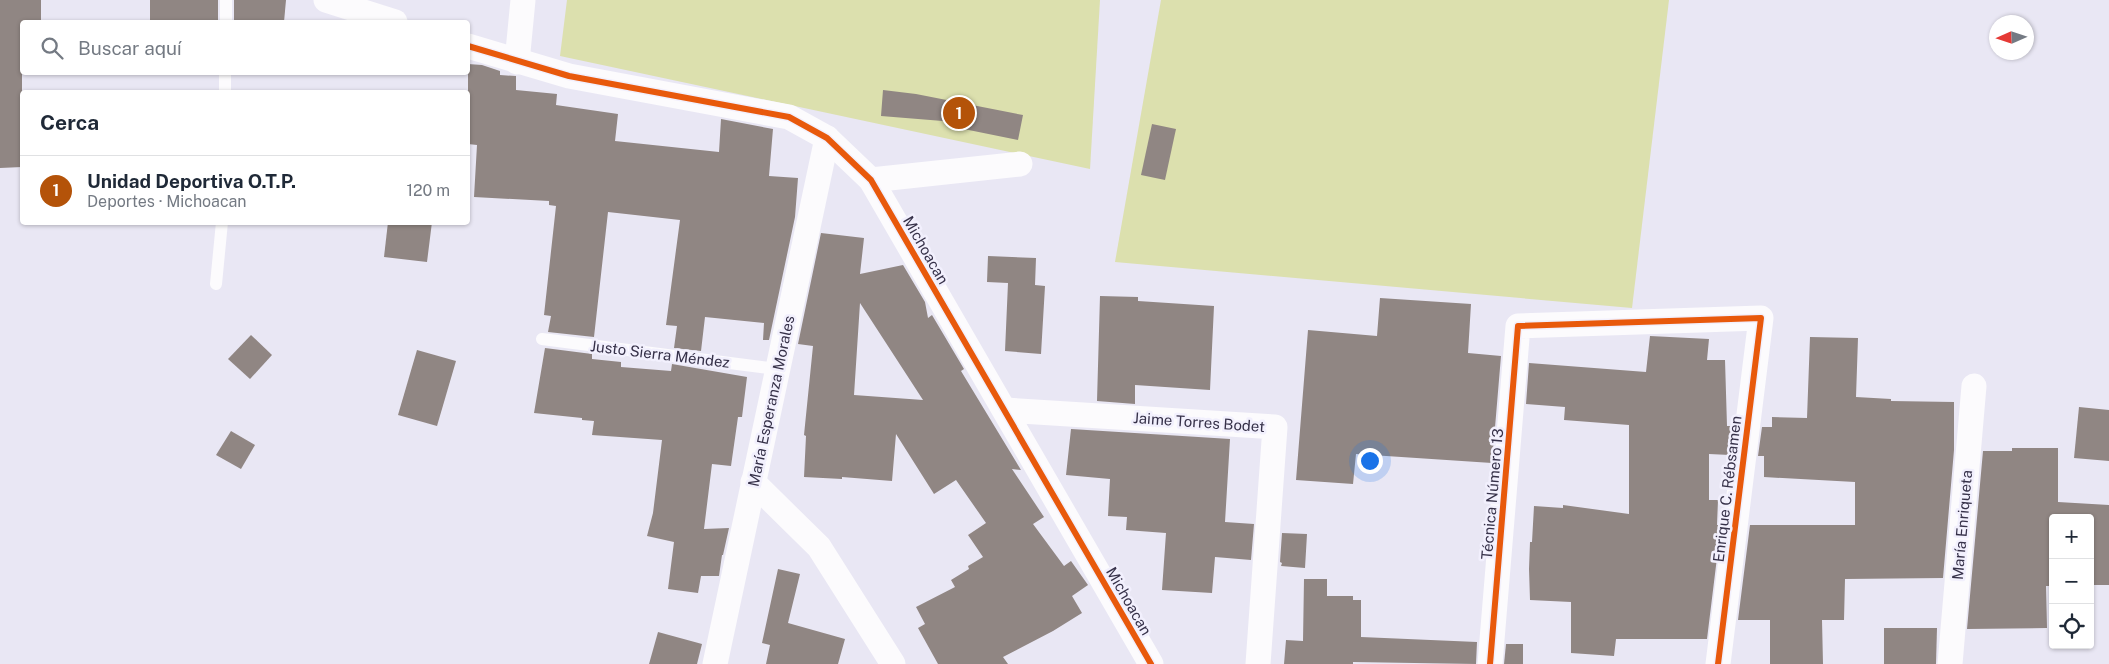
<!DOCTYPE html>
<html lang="es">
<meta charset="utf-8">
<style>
:root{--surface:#fff;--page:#f6f6f7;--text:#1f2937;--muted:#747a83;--line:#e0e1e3;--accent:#b45309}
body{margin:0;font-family:"Public Sans",sans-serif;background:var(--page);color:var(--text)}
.controls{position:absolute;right:15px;bottom:15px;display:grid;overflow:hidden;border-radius:5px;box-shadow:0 1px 4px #0004}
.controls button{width:45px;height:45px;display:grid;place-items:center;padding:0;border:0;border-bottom:1px solid var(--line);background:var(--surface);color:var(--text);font:25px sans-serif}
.compass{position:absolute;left:1989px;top:15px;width:45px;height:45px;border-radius:50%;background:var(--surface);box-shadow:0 1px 4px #0004;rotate:267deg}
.you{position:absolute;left:1369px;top:460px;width:18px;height:18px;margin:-12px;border:4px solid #fff;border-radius:50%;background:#1a73e8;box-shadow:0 0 0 8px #1a73e833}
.badge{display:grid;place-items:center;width:32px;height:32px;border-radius:50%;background:var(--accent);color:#fff;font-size:16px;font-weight:700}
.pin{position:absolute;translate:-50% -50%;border:2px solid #fff;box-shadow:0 1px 5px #0006}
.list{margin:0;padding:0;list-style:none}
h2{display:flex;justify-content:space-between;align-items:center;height:65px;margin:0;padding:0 20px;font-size:21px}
h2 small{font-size:16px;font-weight:400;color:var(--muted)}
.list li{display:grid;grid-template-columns:32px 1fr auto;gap:15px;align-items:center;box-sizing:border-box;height:70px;padding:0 20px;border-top:1px solid var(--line)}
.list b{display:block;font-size:19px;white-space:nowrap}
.list p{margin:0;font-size:16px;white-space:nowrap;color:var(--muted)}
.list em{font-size:16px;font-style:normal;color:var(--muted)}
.icon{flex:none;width:28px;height:28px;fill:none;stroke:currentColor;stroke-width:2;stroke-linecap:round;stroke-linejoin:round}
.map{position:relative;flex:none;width:2109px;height:664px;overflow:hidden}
.search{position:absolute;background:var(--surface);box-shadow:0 1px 4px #0004;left:20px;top:20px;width:450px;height:55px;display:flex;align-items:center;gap:12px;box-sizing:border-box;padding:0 18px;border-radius:5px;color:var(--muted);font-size:19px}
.panel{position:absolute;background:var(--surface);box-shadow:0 1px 4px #0004;left:20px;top:90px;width:450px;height:135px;border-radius:5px}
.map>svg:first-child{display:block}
.green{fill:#dce0ae}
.building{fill:#908683;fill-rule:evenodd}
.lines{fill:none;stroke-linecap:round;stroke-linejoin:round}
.service{stroke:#fcfbfd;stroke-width:12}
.minor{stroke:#fcfbfd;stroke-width:25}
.cycleway-casing{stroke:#f2f0fd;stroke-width:9}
.cycleway{stroke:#e8590c;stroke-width:6}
.labels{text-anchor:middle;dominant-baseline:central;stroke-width:5;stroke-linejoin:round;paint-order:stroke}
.street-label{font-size:15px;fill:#363149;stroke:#f2f0fd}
</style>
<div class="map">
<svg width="2109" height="664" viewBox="0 0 2109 664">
<rect width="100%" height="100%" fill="#e9e7f4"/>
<!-- green -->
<g class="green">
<polygon points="567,0 1100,0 1090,169 560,56"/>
<polygon points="1161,0 1669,0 1632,308 1115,262"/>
</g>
<!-- building -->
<g class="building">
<polygon points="0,0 41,0 41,22 22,22 22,167 0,168"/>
<rect x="150" y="0" width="68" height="22"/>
<polygon points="234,0 286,0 284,22 234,22"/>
<polygon points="468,64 482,65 500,71 500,75 516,76 516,90 557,94 556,105 618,114 615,141 719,152 721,119 773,129 769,176 798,178 795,217 769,340 763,340 764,323 705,317 701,351 674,348 677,326 666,325 680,220 608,212 594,337 548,332 551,316 544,315 556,206 549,205 549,201 474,197 477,145 468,144"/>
<polygon points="883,90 916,94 1023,115 1018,140 954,127 955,122 881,116"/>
<polygon points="1152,124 1176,129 1165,180 1141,175"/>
<polygon points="388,222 432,222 427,262 384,257"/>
<path d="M821 233 864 238 860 274 903 265 925 302 928 318 932 315 964 369 961 371 1021 470 1012 469 1044 517 1033 524 1064 566 1071 561 1088 585 1072 596 1082 613 1053 631 1003 657 1008 664H938L918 628 925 624 916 607 955 587 951 580 969 569 968 566 983 557 968 535 986 523 956 480 934 494 896 434 892 481 842 477V479L804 477 806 436 804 435 813 346 798 344ZM860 303 923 400 854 395Z"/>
<polygon points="988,256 1036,258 1035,285 1045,286 1041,354 1005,351 1008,283 987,282"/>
<polygon points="1100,296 1138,297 1138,301 1214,306 1210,390 1135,385 1135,404 1097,401"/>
<polygon points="1380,298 1471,304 1468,353 1501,356 1492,463 1356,454 1353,484 1296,480 1308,330 1377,336"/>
<polygon points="251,335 272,355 250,379 228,359"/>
<polygon points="1650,336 1709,339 1707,360 1725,360 1727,426 1733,426 1730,455 1709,454 1709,500 1718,500 1717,525 1721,525 1707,639 1616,639 1614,656 1571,653 1571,602 1530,600 1529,569 1530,542 1532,542 1534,506 1563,508 1563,505 1629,514 1629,425 1564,420 1565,407 1526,404 1529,363 1646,372"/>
<polygon points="1810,337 1858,338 1856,397 1891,399 1891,401 1954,402 1954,450 1943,578 1845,579 1844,620 1822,620 1823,664 1770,664 1770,620 1738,620 1750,525 1855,525 1855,482 1764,477 1764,456 1758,456 1762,427 1772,427 1772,417 1807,418"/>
<polygon points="545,348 592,354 592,359 621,362 621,367 671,371 672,364 747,377 742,417 738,417 731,466 712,464 704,529 729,528 723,555 722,555 719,576 701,576 698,593 668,589 674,542 647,536 653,513 662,440 592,435 594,421 582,420 582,418 534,413"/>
<polygon points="417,350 456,361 437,426 398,415"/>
<polygon points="2079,407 2109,410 2109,461 2074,458"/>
<polygon points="1071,429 1230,439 1225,522 1254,524 1251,560 1215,557 1212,593 1162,590 1166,533 1126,530 1127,517 1108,516 1110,479 1066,475"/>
<polygon points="231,431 255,445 241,469 216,455"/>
<polygon points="2012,448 2058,448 2058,502 2109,505 2109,585 2090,585 2090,518 2053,518 2053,586 2046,586 2047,628 1967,629 1983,451 2012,451"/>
<polygon points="1282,533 1307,534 1305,568 1281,566 1282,563 1280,562"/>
<polygon points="778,569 800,574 788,623 845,639 838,664 766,664 770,645 762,643"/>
<polygon points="1304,579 1327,579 1327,596 1353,596 1353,600 1361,600 1361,637 1477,642 1476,664 1353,662 1353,664 1284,664 1286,640 1303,641"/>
<polygon points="1884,628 1937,628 1936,664 1884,664"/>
<polygon points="658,632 702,644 697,664 649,664"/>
<polygon points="1506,644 1523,644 1523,664 1504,664"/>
</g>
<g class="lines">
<!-- service -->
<g class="service">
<polyline points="226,22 226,0"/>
<polyline points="225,92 225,72"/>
<polyline points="216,284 222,222"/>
<polyline points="542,339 777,369"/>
</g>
<!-- minor -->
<g class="minor">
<polyline points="326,0 395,22"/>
<polyline points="468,46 569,76 789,117 827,138 871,180 1151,664"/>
<polyline points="517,62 523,0"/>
<polyline points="871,180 1020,164"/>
<polyline points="1005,410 1275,427 1258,664"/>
<polyline points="753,482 819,547 893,664"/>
<polyline points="715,664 827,138"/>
<polyline points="1490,664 1518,326 1761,318 1718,664"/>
<polyline points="1950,664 1974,386"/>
</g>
<defs>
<g id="cycleway">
<polyline points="468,46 569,76 789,117 827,138 871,180 1151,664"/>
<polyline points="1490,664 1518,326 1761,318 1718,664"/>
</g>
</defs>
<!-- cycleway casing -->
<use href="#cycleway" class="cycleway-casing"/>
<!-- cycleway -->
<use href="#cycleway" class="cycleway"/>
</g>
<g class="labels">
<!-- street labels -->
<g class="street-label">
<text transform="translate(926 250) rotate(60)">Michoacan</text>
<text transform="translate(660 354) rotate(7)">Justo Sierra Méndez</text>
<text transform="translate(771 401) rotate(-78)">María Esperanza Morales</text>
<text transform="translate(1199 422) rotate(4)">Jaime Torres Bodet</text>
<text transform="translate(1727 489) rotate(-83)">Enrique C. Rébsamen</text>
<text transform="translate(1492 494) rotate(-85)">Técnica Número 13</text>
<text transform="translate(1962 525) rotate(-85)">María Enriqueta</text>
<text transform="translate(1129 601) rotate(60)">Michoacan</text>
</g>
</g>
</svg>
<div class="controls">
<button>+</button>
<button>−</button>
<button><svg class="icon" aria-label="locate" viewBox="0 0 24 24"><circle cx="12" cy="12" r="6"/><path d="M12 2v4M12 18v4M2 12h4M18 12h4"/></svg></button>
</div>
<svg class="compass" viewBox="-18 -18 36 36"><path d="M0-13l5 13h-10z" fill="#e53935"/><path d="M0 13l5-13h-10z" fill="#747a83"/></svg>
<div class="you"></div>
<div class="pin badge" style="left:959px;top:113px">1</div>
<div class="search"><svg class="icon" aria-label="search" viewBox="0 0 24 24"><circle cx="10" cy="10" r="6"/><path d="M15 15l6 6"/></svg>Buscar aquí</div>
<section class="panel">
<h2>Cerca<small></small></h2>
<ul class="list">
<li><span class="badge">1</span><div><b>Unidad Deportiva O.T.P.</b><p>Deportes · Michoacan</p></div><em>120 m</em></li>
</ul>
</section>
</div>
